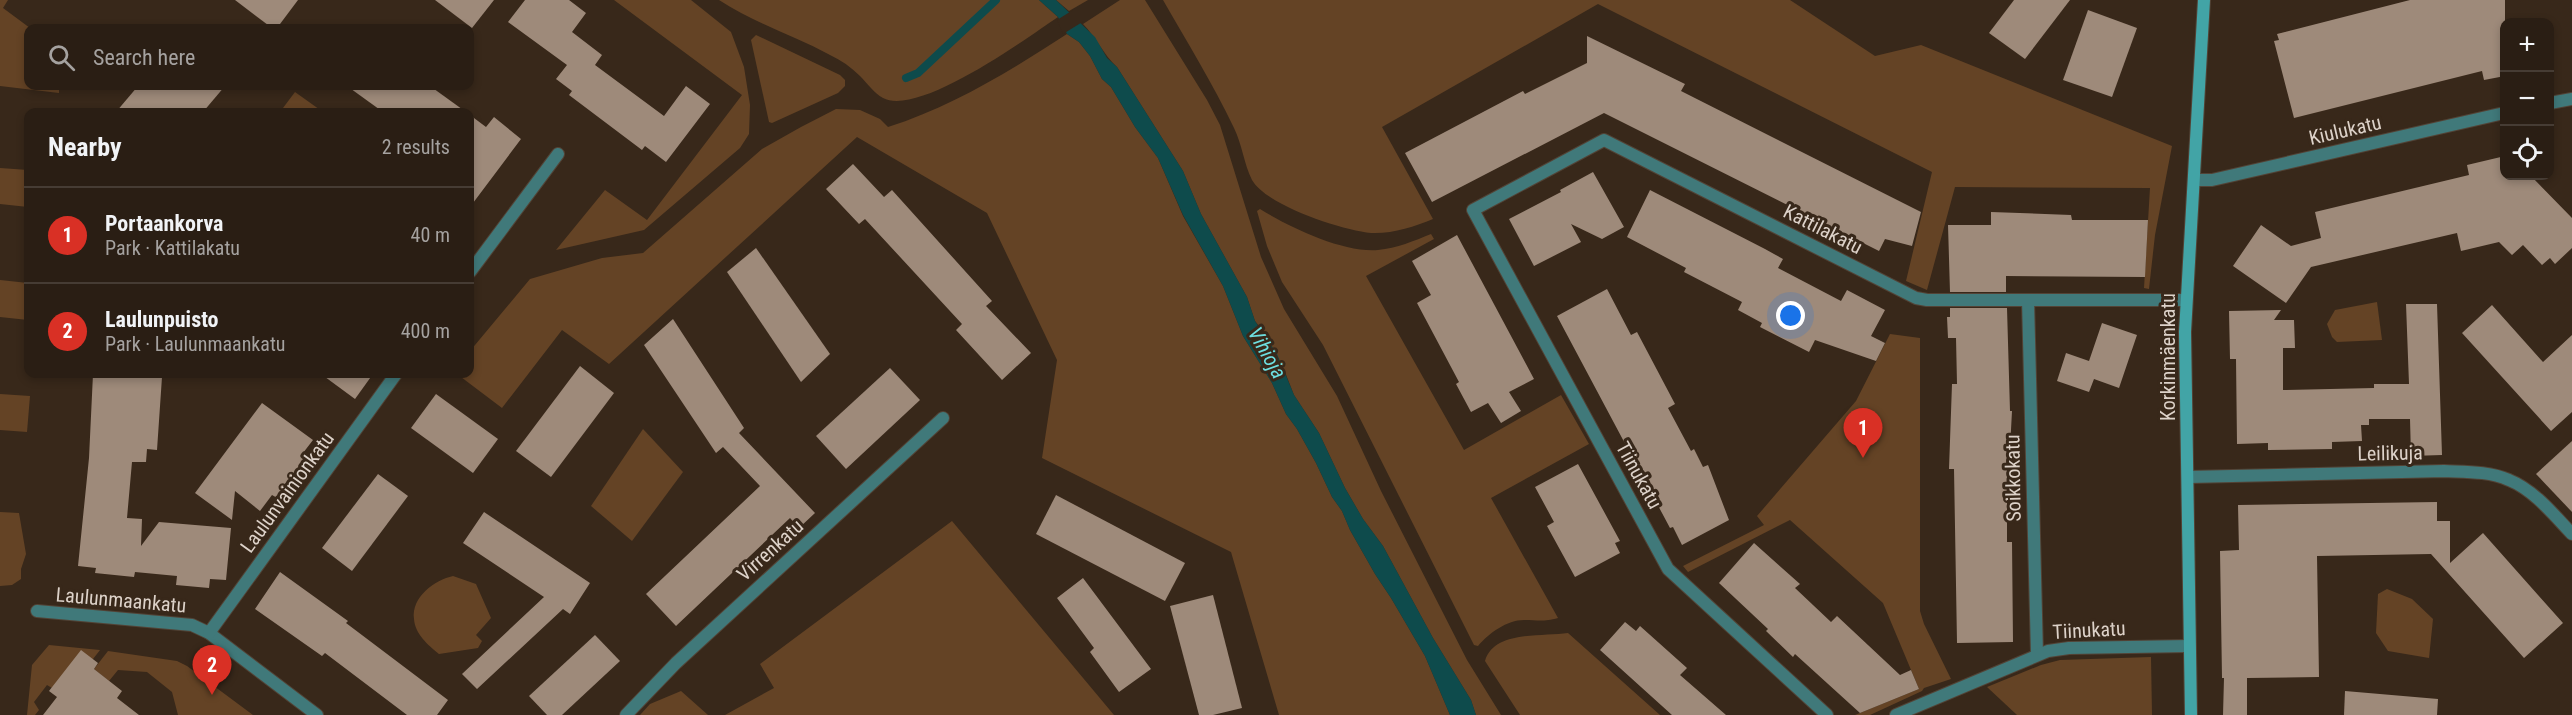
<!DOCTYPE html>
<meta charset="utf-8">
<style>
:root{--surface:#2a1e14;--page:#32271d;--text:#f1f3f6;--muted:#a5a2a0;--line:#463c34;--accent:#d93025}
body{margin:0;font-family:"Roboto Condensed",sans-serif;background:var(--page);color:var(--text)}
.controls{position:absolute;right:18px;top:18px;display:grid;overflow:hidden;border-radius:12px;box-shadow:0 3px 9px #0003}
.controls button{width:54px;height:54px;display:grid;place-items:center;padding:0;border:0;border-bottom:2px solid var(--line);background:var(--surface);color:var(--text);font:30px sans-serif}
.you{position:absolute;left:1791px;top:316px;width:21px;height:21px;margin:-15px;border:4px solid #fff;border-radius:50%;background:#1a73e8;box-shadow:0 0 0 9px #1a73e833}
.badge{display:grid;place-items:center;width:39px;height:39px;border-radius:50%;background:var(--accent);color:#fff;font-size:20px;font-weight:700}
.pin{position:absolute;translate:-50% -50px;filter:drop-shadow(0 2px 3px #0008)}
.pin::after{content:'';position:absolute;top:32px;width:21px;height:18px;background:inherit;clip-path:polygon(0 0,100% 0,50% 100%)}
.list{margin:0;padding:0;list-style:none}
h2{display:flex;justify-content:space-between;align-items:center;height:78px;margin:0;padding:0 24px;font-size:26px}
h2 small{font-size:20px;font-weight:400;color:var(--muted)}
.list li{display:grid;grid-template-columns:39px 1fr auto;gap:18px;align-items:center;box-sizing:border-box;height:96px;padding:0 24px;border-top:2px solid var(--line)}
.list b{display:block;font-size:22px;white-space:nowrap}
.list p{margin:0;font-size:20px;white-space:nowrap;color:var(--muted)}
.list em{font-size:20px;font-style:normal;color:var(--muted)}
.icon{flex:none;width:33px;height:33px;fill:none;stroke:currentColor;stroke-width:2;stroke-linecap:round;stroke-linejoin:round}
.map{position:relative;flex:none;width:2572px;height:715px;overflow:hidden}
.search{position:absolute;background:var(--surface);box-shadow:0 3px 9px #0003;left:24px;top:24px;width:450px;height:66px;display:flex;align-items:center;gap:15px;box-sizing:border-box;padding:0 21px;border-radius:12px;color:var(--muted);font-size:22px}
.panel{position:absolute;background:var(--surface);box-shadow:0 3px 9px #0003;left:24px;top:108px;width:450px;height:270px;border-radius:12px}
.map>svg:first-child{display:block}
.green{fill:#644325}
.water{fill:#0e4b4c}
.pier{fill:#38281a}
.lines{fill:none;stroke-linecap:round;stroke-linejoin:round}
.stream{stroke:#0e4b4c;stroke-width:8}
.building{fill:#9e8a7a}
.street-casing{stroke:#524336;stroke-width:14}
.secondary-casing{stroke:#524336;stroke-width:14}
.street{stroke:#40797a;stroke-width:12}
.secondary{stroke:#42a4a6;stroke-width:12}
.labels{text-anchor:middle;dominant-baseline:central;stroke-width:6;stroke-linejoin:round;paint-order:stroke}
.street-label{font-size:20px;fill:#ddd2c9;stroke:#38281a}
.water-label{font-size:21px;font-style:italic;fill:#6ddee0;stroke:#38281a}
</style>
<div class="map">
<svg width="2572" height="715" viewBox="0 0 2572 715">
<rect width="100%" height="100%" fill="#38281a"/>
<!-- green -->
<g class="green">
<polygon points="0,0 8,0 3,8 30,28 28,86 59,86 59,93 0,86"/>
<polygon points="614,0 691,0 731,32 744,67 750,105 749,134 740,148 644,230 556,250 605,190 647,220 742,95"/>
<path d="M719 0H1039L1058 17C1027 38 919 117 883 98 874 93 867 83 860 76 851 67 841 60 830 55 793 35 754 23 719 0Z"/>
<polygon points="1056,0 1088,0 1069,11"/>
<path d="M1120 0H1145L1207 100 1220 125 1261 257 1284 309 1337 396 1381 491 1467 660 1501 715H1476L1471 700 1433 638 1383 546 1363 519 1345 488 1319 433 1294 395 1285 372 1263 331 1255 321 1247 297 1201 214 1183 171 1117 67C1103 54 1096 37 1083 24Z"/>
<path d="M1163 0H1790L1875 56 1921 45 2172 146 2155 235 2149 289 2144 288 2150 188 1955 187 1927 290 1906 281 1932 172 1598 4 1382 127 1433 219C1414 227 1392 234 1371 233 1342 230 1267 206 1252 180 1244 164 1242 144 1234 128 1213 84 1187 42 1163 0Z"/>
<path d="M1067 34 1079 42 1090 56 1102 79 1111 87 1135 127 1158 158 1183 216 1223 286 1243 336 1272 383 1286 414 1297 429 1316 463 1332 497 1342 511 1350 530 1375 574 1391 598 1425 656 1450 715H1279L1231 552 1042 458 1057 360 987 213 857 137 609 364 562 330 502 408 457 374H470V351L530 279 602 258 643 253 762 149 801 127 836 109 860 110 880 119 888 127C953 106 1010 71 1067 34Z"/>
<polygon points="756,35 840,75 845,80 845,86 838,93 772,123 769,122 751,40"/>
<polygon points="295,92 323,112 280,112"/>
<polygon points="0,168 28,170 28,207 0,204"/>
<path d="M1260 209C1289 227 1343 253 1378 250 1397 248 1414 241 1431 234L1434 239 1366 276 1464 450 1561 395 1589 444 1491 498 1558 618C1543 622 1538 620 1524 620 1507 620 1489 633 1478 646L1474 645 1323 345 1282 282 1267 246 1257 211Z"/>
<polygon points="0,280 28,283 28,320 0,317"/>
<polygon points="2377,302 2382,340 2337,342 2332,337 2327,324 2335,310"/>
<polygon points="1890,334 1920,338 1920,611 1924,624 1951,679 1924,688 1922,691 1870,715 1855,715 1919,689 1883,603 1790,520 1688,572 1683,566 1764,525 1757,516 1856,401"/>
<polygon points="0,394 30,396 27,432 0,430"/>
<polygon points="643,429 683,472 632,541 591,506"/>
<polygon points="0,512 19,513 26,554 21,569 21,579 12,585 0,586"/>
<polygon points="952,521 1114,715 725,715 774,688 760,664"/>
<path d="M453 576 476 584 491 618 476 635 482 641 478 648 439 654C428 645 415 634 414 619 411 597 435 580 453 576Z"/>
<polygon points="2387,589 2412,599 2433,619 2429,658 2388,651 2376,633 2378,594"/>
<path d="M1568 633 1660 715H1520L1485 661C1494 630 1543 637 1568 633Z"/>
<polygon points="49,645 100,650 93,659 52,688 47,685 34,702 39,710 35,715 27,715 32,665"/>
<polygon points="108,651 177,661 187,666 253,715 178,715 172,692 147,672 118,670 109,681 94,669"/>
<polygon points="2151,657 2152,715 2017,715 1987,687 2041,665 2060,660"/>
<polygon points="681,691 708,715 640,715 650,704"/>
</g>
<!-- water -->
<polygon class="water" points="1039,0 1056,0 1095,37 1107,58 1117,67 1183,171 1201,214 1247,297 1255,321 1277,354 1294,395 1319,433 1345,488 1363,519 1383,546 1433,638 1471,700 1476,715 1450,715 1425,656 1391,598 1375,574 1350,530 1342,511 1332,497 1316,463 1297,429 1286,414 1272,383 1243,336 1223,286 1183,215 1158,158 1135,127 1111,87 1102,79 1090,56 1079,42 1067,34 1058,17"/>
<!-- pier -->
<polygon class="pier" points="1073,10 1084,21 1063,34 1057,20"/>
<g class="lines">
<!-- stream -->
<polyline class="stream" points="906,78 918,73 996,0"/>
</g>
<!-- building -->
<g class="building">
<polygon points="235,0 298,0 277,28 272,28"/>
<polygon points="435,0 494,0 472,28"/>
<polygon points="525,0 569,0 586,13 572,32 602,55 595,65 664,116 686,86 710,104 666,162 645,146 642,150 569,95 572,91 556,79 567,65 508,22"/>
<polygon points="2014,0 2070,0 2025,59 1989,33"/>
<polygon points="2410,0 2505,0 2505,76 2484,80 2482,71 2294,118 2274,41 2279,40 2277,34"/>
<polygon points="2088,10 2137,28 2112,97 2063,80"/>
<polygon points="1587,36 1685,84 1681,91 1921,212 1912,246 1885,239 1879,251 1604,113 1432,202 1405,153 1523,91 1525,94 1587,63"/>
<polygon points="138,86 225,86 203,112 116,112"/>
<polygon points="347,86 430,86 466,112 383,112"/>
<polygon points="470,115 486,127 494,117 521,139 470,207"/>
<polygon points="2505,156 2505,176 2531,176 2572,218 2572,248 2555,264 2550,258 2542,265 2523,245 2512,255 2499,242 2461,251 2457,233 2311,267 2286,303 2233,266 2261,225 2291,246 2321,238 2315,212 2469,175 2467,165"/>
<polygon points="853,164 884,197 892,190 992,301 986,306 1031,353 1002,380 956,330 962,324 865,219 859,224 826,189"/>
<polygon points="1593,172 1624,227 1602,239 1571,224 1581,242 1534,266 1509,219 1561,192 1560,190"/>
<polygon points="1650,190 1765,249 1783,259 1778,268 1841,301 1847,290 1885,310 1871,336 1885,343 1876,361 1815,340 1809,352 1760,327 1762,323 1738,310 1742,302 1684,272 1686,268 1627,237"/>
<polygon points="1991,212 2071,215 2072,220 2148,220 2145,277 2006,276 2006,292 1950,292 1948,225 1991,225"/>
<polygon points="1457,235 1534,379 1509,392 1521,411 1501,423 1488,403 1471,412 1456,384 1459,382 1417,303 1431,295 1412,261"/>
<polygon points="756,248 830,354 801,382 727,272"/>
<polygon points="1607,289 1631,335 1637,332 1675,404 1668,408 1691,451 1694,449 1703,467 1708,465 1729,520 1682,545 1673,527 1670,528 1557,316"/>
<polygon points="2406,304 2437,304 2442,455 2411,456 2410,419 2369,419 2369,425 2361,425 2362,441 2332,442 2332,449 2268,450 2268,443 2237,444 2236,359 2230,359 2229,311 2281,310 2274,320 2294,320 2295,348 2283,348 2283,390 2374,388 2374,384 2409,384"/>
<polygon points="2492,305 2543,362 2572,335 2572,412 2551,431 2462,333"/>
<polygon points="1950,308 2007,308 2010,411 2012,411 2010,449 2007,449 2007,542 2012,542 2013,642 1957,643 1954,469 1949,469 1952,384 1957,384 1956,338 1948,338 1947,317 1950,317"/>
<polygon points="673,319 744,428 739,433 815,513 799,528 790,518 676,626 646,594 760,486 723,447 716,453 644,345"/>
<polygon points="2102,323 2137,335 2119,388 2094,379 2089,392 2057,381 2066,353 2089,361"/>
<polygon points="580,366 614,393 551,477 516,451"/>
<polygon points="890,368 920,400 846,469 816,436"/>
<polygon points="93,374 155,374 155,376 162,377 157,450 147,449 146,462 132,462 127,518 142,519 141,546 159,522 231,528 226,580 210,579 209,588 176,585 177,576 135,572 134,577 95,573 96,568 78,566 89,458"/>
<polygon points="321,374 373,374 355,399"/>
<polygon points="436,394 498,439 473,473 411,428"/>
<polygon points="262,403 313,440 303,453 310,458 279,499 272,495 260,511 235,491 232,520 195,493"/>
<polygon points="2572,441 2572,512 2536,474"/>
<polygon points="1578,464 1620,541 1615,543 1620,553 1575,577 1547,526 1554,522 1535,487"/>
<polygon points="378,474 408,496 352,571 322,548"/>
<polygon points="1056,495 1185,563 1165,601 1036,534"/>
<polygon points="2437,502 2437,521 2450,521 2450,563 2483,533 2563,623 2524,658 2431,554 2317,556 2319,677 2247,678 2247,715 2223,715 2224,678 2222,678 2220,551 2239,550 2238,505"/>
<polygon points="484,512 590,583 570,614 563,609 477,689 462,674 544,597 463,543"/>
<polygon points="1754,543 1800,584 1795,588 1831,622 1837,616 1900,675 1911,670 1919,689 1860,713 1795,654 1793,657 1766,631 1768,629 1719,583"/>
<polygon points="280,572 348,621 346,623 448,700 437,715 407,715 325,653 322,656 255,609"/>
<polygon points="1083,578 1151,669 1119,692 1090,652 1094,648 1057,598"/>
<polygon points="1213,595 1242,708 1213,715 1199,715 1170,606"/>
<polygon points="1625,622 1636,631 1640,626 1687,668 1680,675 1726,715 1672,715 1600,650"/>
<polygon points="595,635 620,661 562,715 547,715 529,696"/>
<polygon points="81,650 98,663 94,669 122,691 117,698 139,715 43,715 57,697 49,691"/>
<polygon points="2345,691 2438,699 2437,715 2344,715"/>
</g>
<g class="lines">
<defs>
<g id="street">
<polyline points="2550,103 2572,99"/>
<polyline points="2194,180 2212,180 2504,113"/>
<polyline points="470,272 558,154"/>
<polyline points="2028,300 2037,654"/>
<path d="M2188 477 2444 471C2465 472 2489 471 2509 480 2534 490 2554 515 2572 534"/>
<polyline points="37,611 192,625 209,633 317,715"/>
<polyline points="209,633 396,374"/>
<polyline points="626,715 676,663 943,418"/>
<polyline points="1827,715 1668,569 1473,210 1604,140 1916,298 1927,300 2186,300"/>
<polyline points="1896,715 2048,651 2069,648 2189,646"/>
</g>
<polyline id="secondary" points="2191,715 2185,332 2204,0"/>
</defs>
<!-- street casing -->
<use href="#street" class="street-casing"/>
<!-- secondary casing -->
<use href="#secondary" class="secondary-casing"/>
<!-- street -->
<use href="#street" class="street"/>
<!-- secondary -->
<use href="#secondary" class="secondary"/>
</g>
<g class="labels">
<!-- street labels -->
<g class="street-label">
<text transform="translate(2345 130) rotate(-13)">Kiulukatu</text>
<text transform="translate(1823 229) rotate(27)">Kattilakatu</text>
<text transform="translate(2168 357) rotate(-90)">Korkinmäenkatu</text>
<text transform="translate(2390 453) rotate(-1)">Leilikuja</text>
<text transform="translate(1639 475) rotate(61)">Tiinukatu</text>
<text transform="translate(2013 478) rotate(-91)">Soikkokatu</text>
<text transform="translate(287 492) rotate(-54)">Laulunvainionkatu</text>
<text transform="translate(770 550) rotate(-42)">Virrenkatu</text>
<text transform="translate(121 600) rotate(5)">Laulunmaankatu</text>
<text transform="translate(2089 630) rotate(-3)">Tiinukatu</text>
</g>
<!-- water labels -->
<g class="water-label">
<text transform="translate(1267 353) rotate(60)">Vihioja</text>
</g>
</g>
</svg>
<div class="controls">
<button>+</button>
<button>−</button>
<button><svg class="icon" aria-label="locate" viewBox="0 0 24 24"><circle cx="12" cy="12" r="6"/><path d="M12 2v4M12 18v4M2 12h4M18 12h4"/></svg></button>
</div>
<div class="you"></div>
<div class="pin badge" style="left:1863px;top:458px">1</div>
<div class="pin badge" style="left:212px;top:695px">2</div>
<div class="search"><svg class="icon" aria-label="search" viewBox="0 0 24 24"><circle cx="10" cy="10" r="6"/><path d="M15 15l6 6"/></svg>Search here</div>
<section class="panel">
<h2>Nearby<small>2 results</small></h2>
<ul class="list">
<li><span class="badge">1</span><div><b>Portaankorva</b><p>Park · Kattilakatu</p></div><em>40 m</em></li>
<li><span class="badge">2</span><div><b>Laulunpuisto</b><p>Park · Laulunmaankatu</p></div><em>400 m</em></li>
</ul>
</section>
</div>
